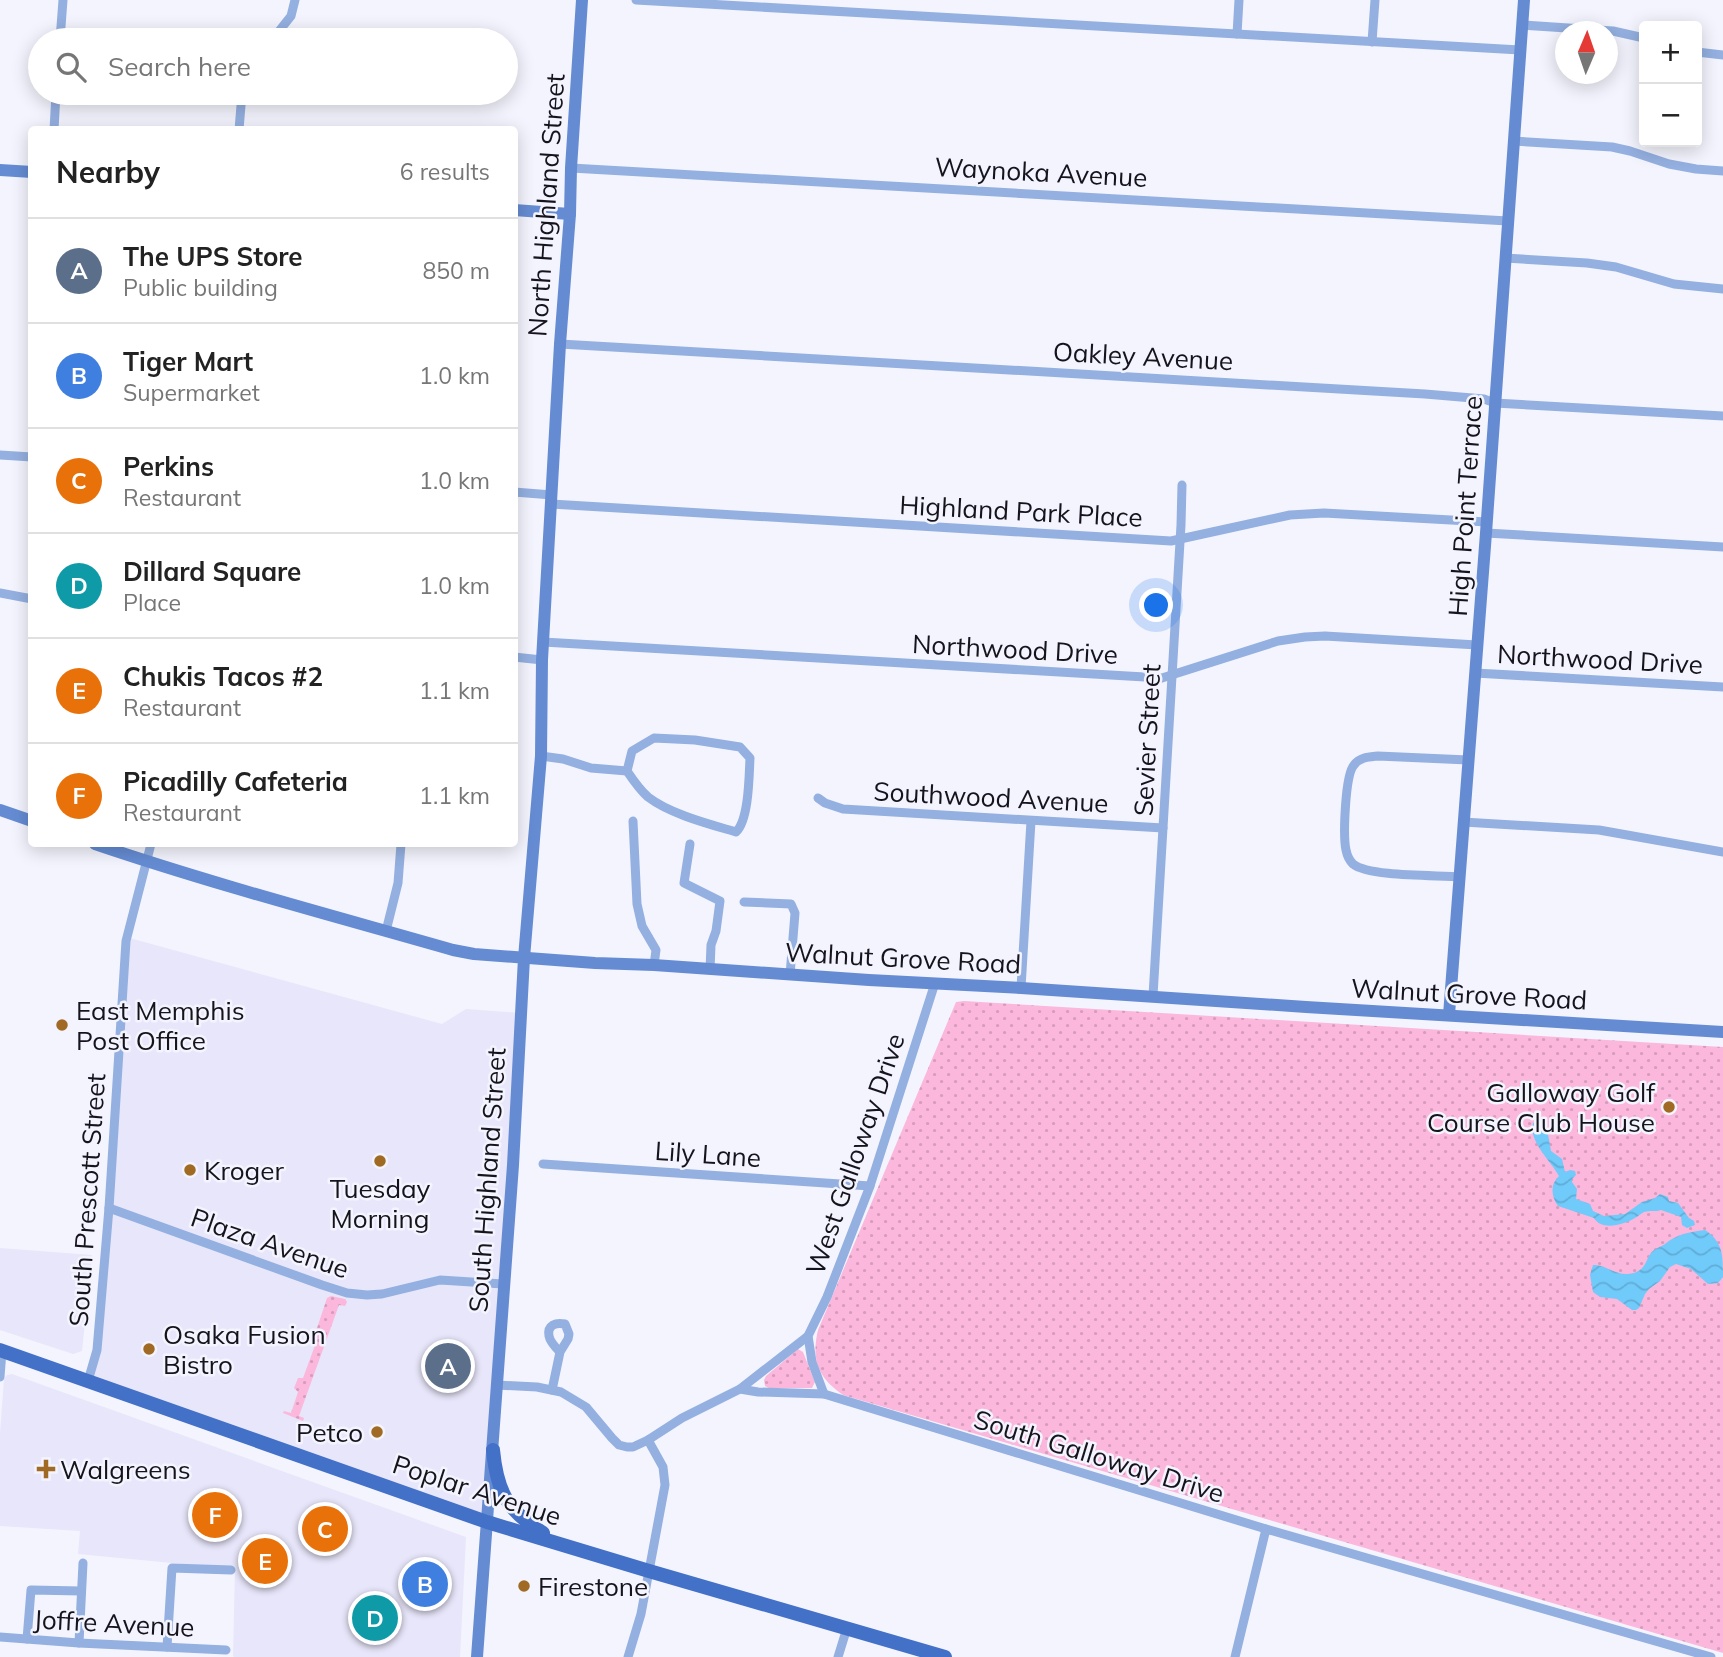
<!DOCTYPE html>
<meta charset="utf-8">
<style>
:root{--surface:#fff;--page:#f6f6f6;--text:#222;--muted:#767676;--line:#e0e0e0;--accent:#7c3aed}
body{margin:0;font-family:Mulish,sans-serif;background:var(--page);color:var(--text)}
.controls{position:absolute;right:21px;top:21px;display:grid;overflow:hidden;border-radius:7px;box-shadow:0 4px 18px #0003}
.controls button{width:63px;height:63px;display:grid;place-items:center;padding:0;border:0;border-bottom:2px solid var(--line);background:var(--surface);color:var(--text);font:35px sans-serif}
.compass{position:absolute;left:1555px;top:21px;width:63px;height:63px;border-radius:50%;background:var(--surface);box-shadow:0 4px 18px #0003;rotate:2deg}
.you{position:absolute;left:1157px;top:606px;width:24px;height:24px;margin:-18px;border:5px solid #fff;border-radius:50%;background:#1a73e8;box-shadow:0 0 0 10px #1a73e833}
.badge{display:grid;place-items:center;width:46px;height:46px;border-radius:50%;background:var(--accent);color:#fff;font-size:23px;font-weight:700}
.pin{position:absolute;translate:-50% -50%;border:4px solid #fff;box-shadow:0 2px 7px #0006}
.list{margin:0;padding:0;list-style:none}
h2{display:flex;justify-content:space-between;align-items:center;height:91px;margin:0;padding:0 28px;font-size:30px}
h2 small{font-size:23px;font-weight:400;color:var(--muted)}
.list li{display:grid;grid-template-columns:46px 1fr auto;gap:21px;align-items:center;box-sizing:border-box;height:105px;padding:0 28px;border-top:2px solid var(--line)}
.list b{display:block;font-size:26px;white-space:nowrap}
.list p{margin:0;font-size:23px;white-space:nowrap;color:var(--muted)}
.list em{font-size:23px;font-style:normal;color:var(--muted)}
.icon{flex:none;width:38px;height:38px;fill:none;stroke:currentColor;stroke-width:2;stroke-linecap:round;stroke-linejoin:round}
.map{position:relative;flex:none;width:1723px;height:1657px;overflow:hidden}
.search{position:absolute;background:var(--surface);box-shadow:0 4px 18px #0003;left:28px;top:28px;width:490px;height:77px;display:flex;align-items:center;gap:18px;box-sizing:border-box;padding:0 24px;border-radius:38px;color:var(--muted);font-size:26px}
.panel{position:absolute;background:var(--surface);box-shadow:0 4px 18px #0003;left:28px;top:126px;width:490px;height:721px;border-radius:7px}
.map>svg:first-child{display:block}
.built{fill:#e8e6fa}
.grass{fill:url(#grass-dots)}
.water{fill:url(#water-waves)}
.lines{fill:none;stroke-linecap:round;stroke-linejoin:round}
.street{stroke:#94b0e0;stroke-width:9}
.secondary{stroke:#658cd3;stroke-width:12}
.primary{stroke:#4371c8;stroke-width:14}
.poi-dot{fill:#a06a24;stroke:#f4f4fe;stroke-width:2.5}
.labels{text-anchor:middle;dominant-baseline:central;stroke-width:5;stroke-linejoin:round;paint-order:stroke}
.street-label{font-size:26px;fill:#15141d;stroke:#f4f4fe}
.poi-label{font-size:26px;fill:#15141d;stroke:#f4f4fe;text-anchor:start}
</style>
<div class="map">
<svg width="1723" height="1657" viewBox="0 0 1723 1657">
<defs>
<pattern id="grass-dots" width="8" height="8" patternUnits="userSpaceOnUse" patternTransform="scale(1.75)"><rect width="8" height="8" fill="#fcb7dc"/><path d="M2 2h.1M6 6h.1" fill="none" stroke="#d79cbc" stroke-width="1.8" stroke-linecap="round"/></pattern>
<pattern id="water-waves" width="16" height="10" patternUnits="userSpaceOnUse" patternTransform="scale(1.75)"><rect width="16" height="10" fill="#70cafa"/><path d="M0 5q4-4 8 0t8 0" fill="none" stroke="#60add6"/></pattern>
</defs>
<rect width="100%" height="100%" fill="#f4f4fe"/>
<!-- built -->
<g class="built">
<polygon points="126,937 442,1024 466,1009 521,1013 487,1522 88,1381 94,1357"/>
<polygon points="0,1248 92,1255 82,1351 73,1354 0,1330"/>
<polygon points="12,1374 466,1537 460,1657 234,1657 233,1656 235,1569 78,1554 80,1531 0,1526 0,1433 4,1379 7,1375"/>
</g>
<!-- grass -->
<g class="grass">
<path d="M964 1001 1723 1047V1653L843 1395C818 1378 811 1360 818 1330L956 1002Z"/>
<polygon points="331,1296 345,1299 347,1302 345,1306 339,1305 299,1416 304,1418 303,1421 283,1413 284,1411 291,1413 298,1392 294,1388 298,1378 303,1378 317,1340 312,1337 311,1335 316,1331 327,1298"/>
<polygon points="798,1349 803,1352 815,1382 812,1388 769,1388 765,1386 764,1380 766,1376"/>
</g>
<!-- water -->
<g class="water">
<path d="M1536 1122 1546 1123 1551 1151 1562 1159 1565 1172 1570 1170 1575 1171 1576 1175 1572 1179V1182L1577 1189 1576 1199 1590 1204 1593 1211 1604 1216 1625 1214 1642 1202 1655 1198 1660 1194 1668 1197 1669 1201 1678 1203 1689 1218 1694 1221 1695 1225 1687 1228 1682 1225 1681 1217 1661 1210C1656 1212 1650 1210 1644 1212 1642 1213 1637 1217 1635 1218 1623 1225 1602 1231 1594 1218L1558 1206C1551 1196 1550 1184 1559 1176 1551 1161 1528 1141 1533 1123Z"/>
<path d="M1705 1230C1723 1242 1723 1255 1723 1277L1718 1283 1708 1284 1691 1269 1676 1264 1670 1267 1660 1281 1649 1289 1645 1294 1639 1308 1636 1310H1632L1617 1299 1600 1297 1593 1292 1590 1275 1593 1265C1607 1264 1616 1278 1634 1273 1646 1269 1645 1261 1651 1253 1655 1248 1661 1247 1665 1244 1677 1234 1689 1232 1705 1230Z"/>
</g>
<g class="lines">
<!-- street -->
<g class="street">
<polyline points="636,0 1520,50"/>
<polyline points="1522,25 1613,31 1644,38"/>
<polyline points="1237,34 1239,0"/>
<polyline points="60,40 63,0"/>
<polyline points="272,40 291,16 295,0"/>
<polyline points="1372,42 1375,0"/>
<polyline points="1697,52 1723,55"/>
<polyline points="54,130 56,93"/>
<polyline points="239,130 242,93"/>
<polyline points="1513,141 1612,147 1630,151 1669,164 1696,169 1723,171"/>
<polyline points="571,168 1508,221"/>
<polyline points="1505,258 1587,263 1616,267 1674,284 1723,289"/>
<polyline points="560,344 1425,394 1484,399 1495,403 1723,416"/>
<polyline points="0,455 32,457"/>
<polyline points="514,492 552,495"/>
<polyline points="551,504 1171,541 1290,515 1324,513 1487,522"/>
<polyline points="1486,533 1723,547"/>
<polyline points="0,593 32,599"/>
<polyline points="543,642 1162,678 1278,641 1305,637 1325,636 1477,645"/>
<polyline points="514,657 542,660"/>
<polyline points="1475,673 1723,687"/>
<path d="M654 738 695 740 740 747 750 758C749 776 749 820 736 832 709 824 670 814 648 797 640 790 633 780 627 771L632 751Z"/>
<polyline points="541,756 563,759 591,768 627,771"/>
<polyline points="818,798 825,803 843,809 1163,828"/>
<polyline points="633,821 637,904 642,926 656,950 654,965"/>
<polyline points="1463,822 1599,830 1723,852"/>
<polyline points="690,844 684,883 720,901 716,931 711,945 710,970"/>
<path d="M1460 877C1437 875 1369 877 1353 864 1349 860 1347 855 1346 850 1343 836 1345 775 1354 765 1360 757 1369 757 1378 756L1468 760"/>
<polyline points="744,902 791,904 795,913 790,975"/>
<polyline points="386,931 398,883 401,844"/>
<polyline points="1021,988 1031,821"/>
<polyline points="1153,996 1181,525 1182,485"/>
<polyline points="543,1164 870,1186"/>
<polyline points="109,1208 322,1285 347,1293 367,1295 382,1294 440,1280 503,1284"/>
<polyline points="0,1377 2,1351"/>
<polyline points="88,1381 97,1350 109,1208 126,941 151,844"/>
<polyline points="497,1385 537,1387 561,1392 586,1407 612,1438 619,1445 627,1447 633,1447 648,1440 682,1418 740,1389 758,1392 824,1394 1266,1529 1711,1657"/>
<polyline points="740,1389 808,1336"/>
<path d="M552 1390 560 1352 568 1339 569 1334 565 1324C556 1322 547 1325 549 1336 550 1342 556 1348 560 1352"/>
<polyline points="824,1394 812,1362 808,1336 827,1297 870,1186 935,983"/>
<polyline points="0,1637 79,1643 226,1650"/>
<polyline points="27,1639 31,1590 81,1591"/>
<polyline points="79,1643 83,1563"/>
<polyline points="167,1647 172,1568 231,1570"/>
<polyline points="628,1657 641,1614 665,1485 663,1467 648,1440"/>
<polyline points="838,1657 847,1628"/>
<polyline points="1235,1657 1266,1529"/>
</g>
<!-- secondary -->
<g class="secondary">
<polyline points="0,170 32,172"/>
<polyline points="514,210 570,214"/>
<polyline points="0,810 32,821"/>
<path d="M95 844C213 884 334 916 453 950L474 954 595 963 654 965 869 980 1021 988 1306 1007 1723 1032"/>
<polyline points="1449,1015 1486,533 1524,0"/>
<polyline points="477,1657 513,1165 524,958 541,756 542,660 560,344 570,214 571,168 582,0"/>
</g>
<!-- primary -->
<g class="primary">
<polyline points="0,1350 487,1522 649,1571 945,1657"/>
<path d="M493 1450C497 1492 507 1510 543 1533"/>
</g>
</g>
<!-- markers -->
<g class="poi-dot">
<circle cx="62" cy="1025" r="7"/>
<circle cx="1669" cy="1107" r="7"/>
<circle cx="380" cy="1161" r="7"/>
<circle cx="190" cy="1170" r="7"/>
<circle cx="149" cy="1349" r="7"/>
<circle cx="377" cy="1432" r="7"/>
<path d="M42.5 1458.5h7v7h7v7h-7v7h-7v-7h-7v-7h7z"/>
<circle cx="524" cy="1586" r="7"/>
</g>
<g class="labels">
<!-- street labels -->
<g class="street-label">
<text transform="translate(1041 172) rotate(3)">Waynoka Avenue</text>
<text transform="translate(546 205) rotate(-86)">North Highland Street</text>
<text transform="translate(1143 356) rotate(3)">Oakley Avenue</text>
<text transform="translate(1465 506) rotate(-86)">High Point Terrace</text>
<text transform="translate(1021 511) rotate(3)">Highland Park Place</text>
<text transform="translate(1015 649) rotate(3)">Northwood Drive</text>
<text transform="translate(1600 659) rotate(3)">Northwood Drive</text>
<text transform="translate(1147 740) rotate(-87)">Sevier Street</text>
<text transform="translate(991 797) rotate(3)">Southwood Avenue</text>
<text transform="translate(903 958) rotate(3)">Walnut Grove Road</text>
<text transform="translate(1469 994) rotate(3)">Walnut Grove Road</text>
<text transform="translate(708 1154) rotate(4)">Lily Lane</text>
<text transform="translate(855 1154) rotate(-71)">West Galloway Drive</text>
<text transform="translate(487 1180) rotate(-86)">South Highland Street</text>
<text transform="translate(87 1200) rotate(-86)">South Prescott Street</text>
<text transform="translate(270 1243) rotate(19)">Plaza Avenue</text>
<text transform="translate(1099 1456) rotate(17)">South Galloway Drive</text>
<text transform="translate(477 1490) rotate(18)">Poplar Avenue</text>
<text transform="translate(114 1623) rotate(3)">Joffre Avenue</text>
</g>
<!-- poi labels -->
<g class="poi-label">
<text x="76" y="1010">East Memphis<tspan x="76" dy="30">Post Office</tspan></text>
<text x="1655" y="1092" text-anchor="end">Galloway Golf<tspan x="1655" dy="30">Course Club House</tspan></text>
<text x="204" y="1170">Kroger</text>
<text x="380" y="1188" text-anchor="middle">Tuesday<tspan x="380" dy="30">Morning</tspan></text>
<text x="163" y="1334">Osaka Fusion<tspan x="163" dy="30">Bistro</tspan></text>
<text x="363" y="1432" text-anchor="end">Petco</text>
<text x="60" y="1469">Walgreens</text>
<text x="538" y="1586">Firestone</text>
</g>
</g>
</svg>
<div class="controls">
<button>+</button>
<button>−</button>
</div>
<svg class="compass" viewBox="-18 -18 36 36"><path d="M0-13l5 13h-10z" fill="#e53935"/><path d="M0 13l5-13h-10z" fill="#767676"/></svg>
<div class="you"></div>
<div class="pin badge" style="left:448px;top:1366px;background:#5c6f8a">A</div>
<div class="pin badge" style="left:425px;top:1584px;background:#3f7fe0">B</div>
<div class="pin badge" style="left:325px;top:1529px;background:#e8710a">C</div>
<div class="pin badge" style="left:375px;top:1618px;background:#0f9aa8">D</div>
<div class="pin badge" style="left:265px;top:1561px;background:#e8710a">E</div>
<div class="pin badge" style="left:215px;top:1515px;background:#e8710a">F</div>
<div class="search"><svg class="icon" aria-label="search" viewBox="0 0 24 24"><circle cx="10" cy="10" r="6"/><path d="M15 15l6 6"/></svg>Search here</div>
<section class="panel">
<h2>Nearby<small>6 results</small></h2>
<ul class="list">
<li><span class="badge" style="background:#5c6f8a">A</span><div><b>The UPS Store</b><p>Public building</p></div><em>850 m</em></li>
<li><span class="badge" style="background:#3f7fe0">B</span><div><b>Tiger Mart</b><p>Supermarket</p></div><em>1.0 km</em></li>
<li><span class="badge" style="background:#e8710a">C</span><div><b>Perkins</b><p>Restaurant</p></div><em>1.0 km</em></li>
<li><span class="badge" style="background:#0f9aa8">D</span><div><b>Dillard Square</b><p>Place</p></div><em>1.0 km</em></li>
<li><span class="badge" style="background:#e8710a">E</span><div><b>Chukis Tacos #2</b><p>Restaurant</p></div><em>1.1 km</em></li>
<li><span class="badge" style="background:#e8710a">F</span><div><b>Picadilly Cafeteria</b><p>Restaurant</p></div><em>1.1 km</em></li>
</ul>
</section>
</div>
